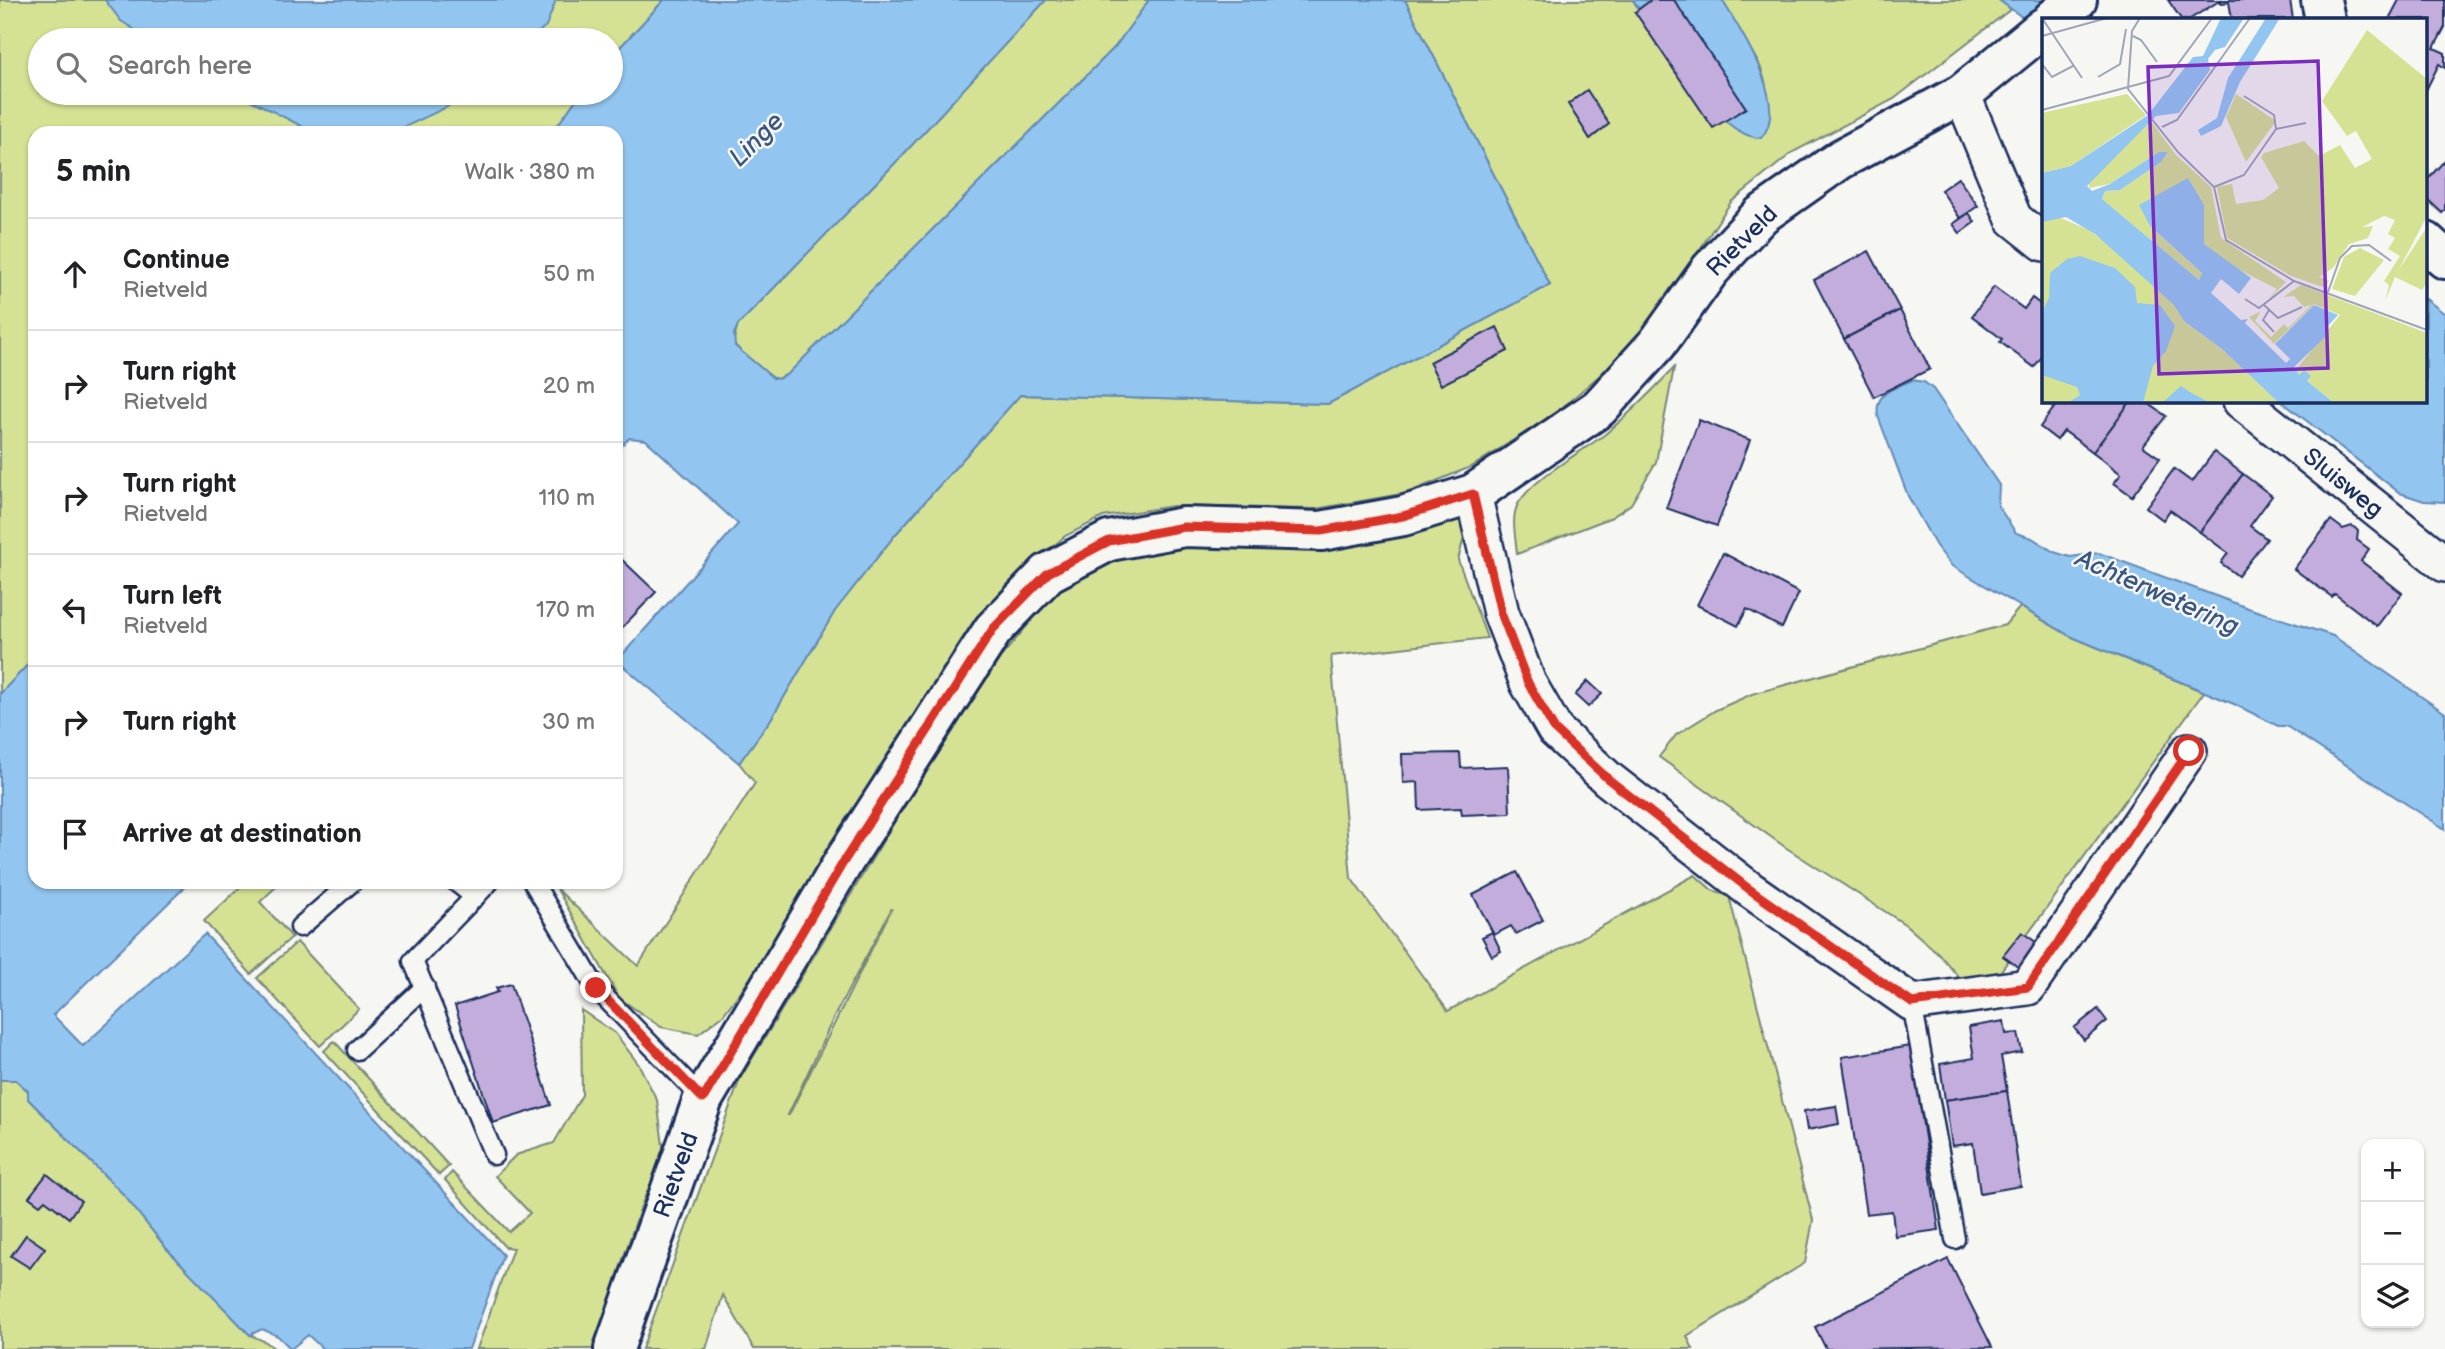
<!DOCTYPE html>
<meta charset="utf-8">
<style>
:root{--surface:#fff;--page:#f6f6f6;--text:#202124;--muted:#757577;--line:#e0e0e0}
body{margin:0;font-family:"Balsamiq Sans",sans-serif;background:var(--page);color:var(--text)}
.controls{position:absolute;right:21px;bottom:21px;display:grid;overflow:hidden;border-radius:14px;box-shadow:0 2px 5px #0004}
.controls button{width:63px;height:63px;display:grid;place-items:center;padding:0;border:0;border-bottom:2px solid var(--line);background:var(--surface);color:var(--text);font:35px sans-serif}
.stop{position:absolute;width:21px;height:21px;margin:-16px;border:5px solid #d93025;border-radius:50%;background:#fff}
.stop.end{background:#d93025;border-color:#fff;box-shadow:0 2px 7px #0008}
.list{margin:0;padding:0;list-style:none}
h2{display:flex;justify-content:space-between;align-items:center;height:91px;margin:0;padding:0 28px;font-size:30px}
h2 small{font-size:23px;font-weight:400;color:var(--muted)}
.list li{display:grid;grid-template-columns:46px 1fr auto;gap:21px;align-items:center;box-sizing:border-box;height:112px;padding:0 28px;border-top:2px solid var(--line)}
.list b{display:block;font-size:26px;white-space:nowrap}
.list p{margin:0;font-size:23px;white-space:nowrap;color:var(--muted)}
.list em{font-size:23px;font-style:normal;color:var(--muted)}
.icon{flex:none;width:38px;height:38px;fill:none;stroke:currentColor;stroke-width:2;stroke-linecap:round;stroke-linejoin:round}
.map{position:relative;flex:none;width:2445px;height:1349px;overflow:hidden}
.search{position:absolute;background:var(--surface);box-shadow:0 2px 5px #0004;left:28px;top:28px;width:595px;height:77px;display:flex;align-items:center;gap:18px;box-sizing:border-box;padding:0 24px;border-radius:38px;color:var(--muted);font-size:26px}
.panel{position:absolute;background:var(--surface);box-shadow:0 2px 5px #0004;left:28px;top:126px;width:595px;height:763px;border-radius:21px}
.map>svg:first-child{display:block}
.green{fill:#d5e294;stroke:#788879;stroke-width:2;fill-rule:evenodd}
.water{fill:#92c6f0;stroke:#628ab6;stroke-width:2}
.building{fill:#c3addc;stroke:#1b2f5e;stroke-width:2}
.lines{fill:none;stroke-linecap:round;stroke-linejoin:round}
.service-casing{stroke:#1b2f5e;stroke-width:23}
.minor-casing{stroke:#1b2f5e;stroke-width:40}
.tertiary-casing{stroke:#1b2f5e;stroke-width:44}
.secondary-casing{stroke:#1b2f5e;stroke-width:44}
.service{stroke:#f6f6f2;stroke-width:18}
.minor{stroke:#f6f6f2;stroke-width:35}
.tertiary{stroke:#f6f6f2;stroke-width:38}
.secondary{stroke:#f6f6f2;stroke-width:38}
.route{stroke:#d93025;stroke-width:9}
.labels{text-anchor:middle;dominant-baseline:central;stroke-width:5;stroke-linejoin:round;paint-order:stroke}
.street-label{font-size:24px;fill:#1b2f5e;stroke:#f6f6f2}
.water-label{font-size:26px;font-style:italic;fill:#395582;stroke:#f6f6f2}
.inset-road{fill:none;stroke:#9ea6b7;stroke-width:2}
.view{fill:#7b2cbf;fill-opacity:0.15;stroke:#7b2cbf;stroke-width:3.5}
.inset-edge{fill:none;stroke:#1b2f5e;stroke-width:3.5}
</style>
<div class="map">
<svg width="2445" height="1349" viewBox="0 0 2445 1349">
<rect width="100%" height="100%" fill="#f6f6f2"/>
<filter id="ink" filterUnits="userSpaceOnUse"><feTurbulence type="fractalNoise" baseFrequency=".0143" numOctaves="2"/><feDisplacementMap in="SourceGraphic" scale="14" xChannelSelector="R" yChannelSelector="G"/><feConvolveMatrix kernelMatrix="1 2 1 2 8 2 1 2 1" color-interpolation-filters="sRGB"/></filter>
<g filter="url(#ink)">
<!-- green -->
<g class="green">
<polygon points="0,0 664,0 611,57 611,40 40,40 40,93 581,93 552,133 35,133 35,657 0,694"/>
<polygon points="1046,0 1149,0 1115,47 788,374 778,379 773,378 747,358 733,343 738,325 899,159"/>
<polygon points="1405,0 1633,0 1651,28 1765,81 1760,66 1722,0 1999,0 2011,9 1894,99 1793,152 1731,202 1656,316 1622,356 1557,412 1473,466 1407,493 1315,509 1173,506 1103,517 1065,536 1008,585 892,757 815,883 758,968 723,1015 698,1034 661,1027 619,998 557,889 638,966 755,783 739,763 771,719 835,611 895,535 1020,395 1328,404 1550,285"/>
<path d="M1674 368 1656 462 1631 504 1612 517 1517 554C1516 540 1511 519 1517 506 1530 480 1580 453 1604 435 1629 415 1652 391 1674 368Z"/>
<path d="M1470 515 1458 560 1487 638 1331 656 1351 878 1448 1011 1695 875 1712 890 1729 896 1813 1220 1805 1263 1687 1336 1693 1349H754L723 1295 706 1349H642L740 1079 895 821 1000 658 1064 582 1116 558 1221 541ZM892 908 789 1115H788L834 1017Z"/>
<polygon points="2020,607 2070,636 2204,692 1979,1001 1939,954 1906,925 1785,847 1659,757 1676,735 1716,710 1752,694 2005,625"/>
<polygon points="246,882 281,882 260,902 292,937 251,974 204,921"/>
<polygon points="297,942 359,1009 320,1046 257,978"/>
<polygon points="581,1010 615,1033 639,1065 657,1100 664,1153 641,1206 593,1349 477,1349 513,1248 505,1247 445,1180 452,1172 509,1232 530,1213 495,1176 516,1155 554,1143 582,1095"/>
<polygon points="334,1041 449,1166 439,1175 324,1051"/>
<polygon points="0,1080 16,1080 28,1091 28,1099 123,1194 167,1249 250,1335 266,1342 275,1349 0,1349"/>
</g>
<!-- water -->
<g class="water">
<polygon points="105,0 556,0 546,26 529,40 151,40 121,21"/>
<polygon points="664,0 1046,0 899,159 738,325 734,334 735,346 773,378 778,379 788,374 1115,47 1149,0 1405,0 1550,285 1328,404 1020,395 895,535 835,611 771,719 739,763 617,661 738,524 646,440 629,438 616,451 616,133 552,133 581,93 611,93 611,57"/>
<path d="M1633 0H1722C1740 29 1791 106 1761 138 1744 138 1729 124 1717 114L1651 28Z"/>
<polygon points="1999,0 2072,0 2089,19 2026,20"/>
<polygon points="237,93 464,93 447,107 392,133 315,133"/>
<polygon points="2426,299 2445,314 2445,502 2424,501 2400,493 2281,401 2426,401"/>
<path d="M1912 380 1924 382 1933 389 1999 485 1998 506 2016 533 2032 538 2054 552 2070 557 2099 553 2251 609 2333 636 2445 713V829L2286 726H2278L2234 704 2070 636 1952 566 1936 546 1908 496 1878 416C1874 392 1894 389 1912 380Z"/>
<polygon points="35,657 35,882 190,882 53,1015 83,1046 205,934 503,1255 469,1349 323,1349 308,1335 291,1349 278,1336 262,1329 250,1335 167,1249 123,1194 28,1099 28,1091 16,1080 0,1080 0,694"/>
</g>
<!-- building -->
<g class="building">
<polygon points="1651,0 1674,0 1746,108 1713,128 1635,12"/>
<polygon points="2168,0 2290,0 2293,19 2232,19 2229,2 2221,3 2221,0 2190,19 2181,19"/>
<polygon points="2399,0 2445,0 2445,27 2434,48 2445,53 2445,68 2439,64 2426,90 2426,19 2389,19"/>
<polygon points="1587,90 1609,124 1590,139 1568,104"/>
<polygon points="2445,160 2445,210 2442,213 2426,198 2426,181"/>
<polygon points="1958,178 1978,206 1960,218 1941,190"/>
<polygon points="1969,213 1975,222 1960,233 1953,224"/>
<polygon points="1869,251 1900,310 1844,339 1814,280"/>
<polygon points="1994,287 2024,309 2032,298 2044,307 2044,354 2034,367 2000,342 2002,339 1972,316"/>
<polygon points="1900,310 1930,369 1874,397 1844,339"/>
<polygon points="1497,327 1508,351 1441,385 1429,362"/>
<polygon points="2059,401 2085,402 2131,401 2093,452 2064,431 2057,440 2040,427"/>
<polygon points="2131,401 2145,401 2166,416 2143,446 2160,458 2132,496 2114,483 2121,474 2093,452"/>
<polygon points="1699,420 1750,440 1717,526 1666,508"/>
<polygon points="2214,452 2243,474 2200,532 2170,510 2163,520 2146,507 2174,469 2192,482"/>
<polygon points="2243,474 2272,496 2250,526 2267,539 2238,576 2221,563 2228,553 2200,532"/>
<polygon points="2331,520 2343,529 2352,526 2355,528 2358,531 2357,540 2369,549 2361,561 2402,593 2377,626 2335,594 2332,597 2294,569"/>
<polygon points="1723,553 1799,593 1782,628 1747,609 1738,626 1697,605"/>
<polygon points="616,554 656,592 616,634"/>
<polygon points="1588,681 1602,694 1588,707 1575,695"/>
<polygon points="1460,753 1461,768 1508,766 1510,813 1462,815 1461,808 1419,810 1418,782 1403,783 1402,754"/>
<polygon points="1517,872 1543,920 1516,934 1511,926 1494,935 1473,895"/>
<polygon points="1492,932 1501,951 1492,956 1482,937"/>
<polygon points="2022,932 2044,948 2026,973 2003,956"/>
<polygon points="511,984 551,1105 493,1123 455,1006 498,992 496,988"/>
<polygon points="2098,1009 2107,1021 2084,1040 2074,1028"/>
<polygon points="2004,1021 2006,1034 2018,1033 2022,1052 2001,1056 2007,1091 1945,1100 1940,1064 1974,1058 1969,1027"/>
<polygon points="1911,1046 1939,1230 1895,1236 1892,1211 1866,1214 1842,1057"/>
<polygon points="2007,1091 2021,1186 1980,1193 1973,1143 1952,1146 1945,1100"/>
<polygon points="1836,1106 1839,1124 1807,1130 1804,1111"/>
<polygon points="47,1174 81,1201 69,1218 45,1200 40,1205 29,1197"/>
<polygon points="26,1235 45,1248 30,1268 11,1256"/>
<polygon points="1948,1259 1992,1347 1826,1349 1815,1327"/>
</g>
<g class="lines">
<defs>
<g id="service">
<polyline points="456,882 475,897"/>
<polyline points="489,882 413,961 494,1155"/>
<polyline points="533,882 596,988 703,1099"/>
<polyline points="300,927 352,882"/>
<polyline points="1912,1003 1955,1239"/>
<polyline points="357,1050 425,987"/>
</g>
<g id="minor">
<polyline points="1962,94 2014,219 2044,243"/>
<polyline points="2241,401 2445,564"/>
<polyline points="1473,494 1501,613 1528,683 1555,730 1608,779 1749,889 1912,1003 2028,987 2189,751"/>
</g>
<g id="tertiary">
<polyline points="2053,19 2077,0"/>
<polyline points="614,1349 703,1099 844,861 993,630 1048,573 1109,541 1184,527 1321,531 1403,516 1473,494 1599,408 1657,344 1710,270 1761,215 1841,159 1962,94 2044,27"/>
</g>
<g id="secondary">
<polyline points="2321,0 2325,19"/>
<polyline points="2426,242 2445,259"/>
</g>
</defs>
<!-- service casing -->
<use href="#service" class="service-casing"/>
<!-- minor casing -->
<use href="#minor" class="minor-casing"/>
<!-- tertiary casing -->
<use href="#tertiary" class="tertiary-casing"/>
<!-- secondary casing -->
<use href="#secondary" class="secondary-casing"/>
<!-- service -->
<use href="#service" class="service"/>
<!-- minor -->
<use href="#minor" class="minor"/>
<!-- tertiary -->
<use href="#tertiary" class="tertiary"/>
<!-- secondary -->
<use href="#secondary" class="secondary"/>
</g>
</g>
<g class="lines" filter="url(#ink)">
<!-- route -->
<polyline class="route" points="596,988 703,1099 844,861 993,629 1048,573 1109,541 1184,527 1321,531 1403,516 1473,494 1501,613 1528,683 1555,730 1608,779 1749,889 1912,1003 2028,987 2189,751"/>
</g>
<g class="labels">
<!-- street labels -->
<g class="street-label">
<text transform="translate(1742 241) rotate(-45)">Rietveld</text>
<text transform="translate(2343 483) rotate(39)">Sluisweg</text>
<text transform="translate(676 1175) rotate(-70)">Rietveld</text>
</g>
<!-- water labels -->
<g class="water-label">
<text transform="translate(757 140) rotate(-45)">Linge</text>
<text transform="translate(2157 593) rotate(24)">Achterwetering</text>
</g>
</g>
<!-- overview -->
<g transform="translate(2042 18)">
<rect width="385" height="385" fill="#f6f6f2"/>
<path d="M325 12 385 61V198L356 253 385 209V264L380 272 353 259 343 283 347 267 342 263 358 238 346 231 353 220 346 216 353 202 342 198 320 209 331 208 326 220 307 226 291 250 277 259 287 262 284 270 249 258 185 220 175 169 190 166 194 186 221 182 237 170 219 139 222 135 262 123 277 138 298 127 313 150 330 141 314 113 305 118 280 83ZM85 76 104 97 29 148 0 155V95ZM194 76 234 103 204 144 184 99ZM109 103 134 137 169 169 179 220 244 264 226 282 235 271 190 248 162 226V187L112 212 160 255 157 262 60 181 63 173 78 172 119 144 126 134H117L68 166 47 170V164ZM14 198 47 212 78 236 133 287 142 303 180 331 237 385H1L0 204ZM318 230 342 242 313 278 290 271 302 239ZM259 267 385 315V385H292L265 363 269 358 262 353 257 357 253 353 298 297 272 286 232 326 207 299 219 293 213 303 229 319 242 306 246 310 269 287 262 289 252 278 241 279Z" fill="#d5e294"/>
<path d="M179 0H202L183 29 173 32 166 41 168 52 137 95 114 98 45 168 50 173 68 166 117 134H126L119 144 78 172 63 173 60 181 157 262 160 255 108 208 97 187 146 160 162 187V226L209 260 197 276 179 261 169 275 199 302 206 301 203 305 244 345 248 341 233 326 272 287 296 297 283 311V319L252 349 257 357 262 352 269 358 265 363 292 385H237L180 331 142 303 132 287 53 216 24 199 0 204V155L29 148 106 97 151 39 161 38ZM224 0H238L198 64 179 108 159 118 156 112 175 100 186 60ZM38 238 73 250 93 269 95 285 118 287 133 308 124 333 111 348 101 385H26L38 377 35 369 0 357V294L7 280 8 255 25 241ZM139 368 148 374 168 385H120Z" fill="#92c6f0"/>
<path class="inset-road" d="M0 0 40 60M98 0 90 13 86 71 136 134 172 169 184 222 252 263 385 312M0 18 65 0M91 18 99 22 115 44M0 46 10 59 31 48M56 59 78 46 84 11M0 92 127 58 170 0M120 109 135 102 208 0M234 111 264 105M172 169 202 157 234 111 232 97 202 78M286 274 298 240 310 228 327 227 349 243M203 281 217 290 252 263M222 287 236 300 260 289M227 292 221 302 232 314"/>
<path class="view" d="M276 43 286 350 117 356 106 49Z"/>
<rect width="385" height="385" class="inset-edge"/>
</g>
</svg>
<div class="controls">
<button>+</button>
<button>−</button>
<button><svg class="icon" aria-label="layers" viewBox="0 0 24 24"><path d="M12 4l9 5-9 5-9-5zM3 14l9 5 9-5"/></svg></button>
</div>
<div class="stop" style="left:2189px;top:751px"></div>
<div class="stop end" style="left:596px;top:988px"></div>
<div class="search"><svg class="icon" aria-label="search" viewBox="0 0 24 24"><circle cx="10" cy="10" r="6"/><path d="M15 15l6 6"/></svg>Search here</div>
<section class="panel">
<h2>5 min<small>Walk · 380 m</small></h2>
<ul class="list">
<li><svg class="icon" aria-label="ahead" viewBox="0 0 24 24"><path d="M12 20V5M6 11l6-6 6 6"/></svg><div><b>Continue</b><p>Rietveld</p></div><em>50 m</em></li>
<li><svg class="icon" aria-label="right" viewBox="0 0 24 24"><path d="M7 20v-9h11M14 6l5 5-5 5"/></svg><div><b>Turn right</b><p>Rietveld</p></div><em>20 m</em></li>
<li><svg class="icon" aria-label="right" viewBox="0 0 24 24"><path d="M7 20v-9h11M14 6l5 5-5 5"/></svg><div><b>Turn right</b><p>Rietveld</p></div><em>110 m</em></li>
<li><svg class="icon" aria-label="left" viewBox="0 0 24 24"><path d="M17 20v-9H6M10 6l-5 5 5 5"/></svg><div><b>Turn left</b><p>Rietveld</p></div><em>170 m</em></li>
<li><svg class="icon" aria-label="right" viewBox="0 0 24 24"><path d="M7 20v-9h11M14 6l5 5-5 5"/></svg><div><b>Turn right</b></div><em>30 m</em></li>
<li><svg class="icon" aria-label="arrive" viewBox="0 0 24 24"><path d="M6 21V4h12l-3 4 3 4H6"/></svg><div><b>Arrive at destination</b></div></li>
</ul>
</section>
</div>
